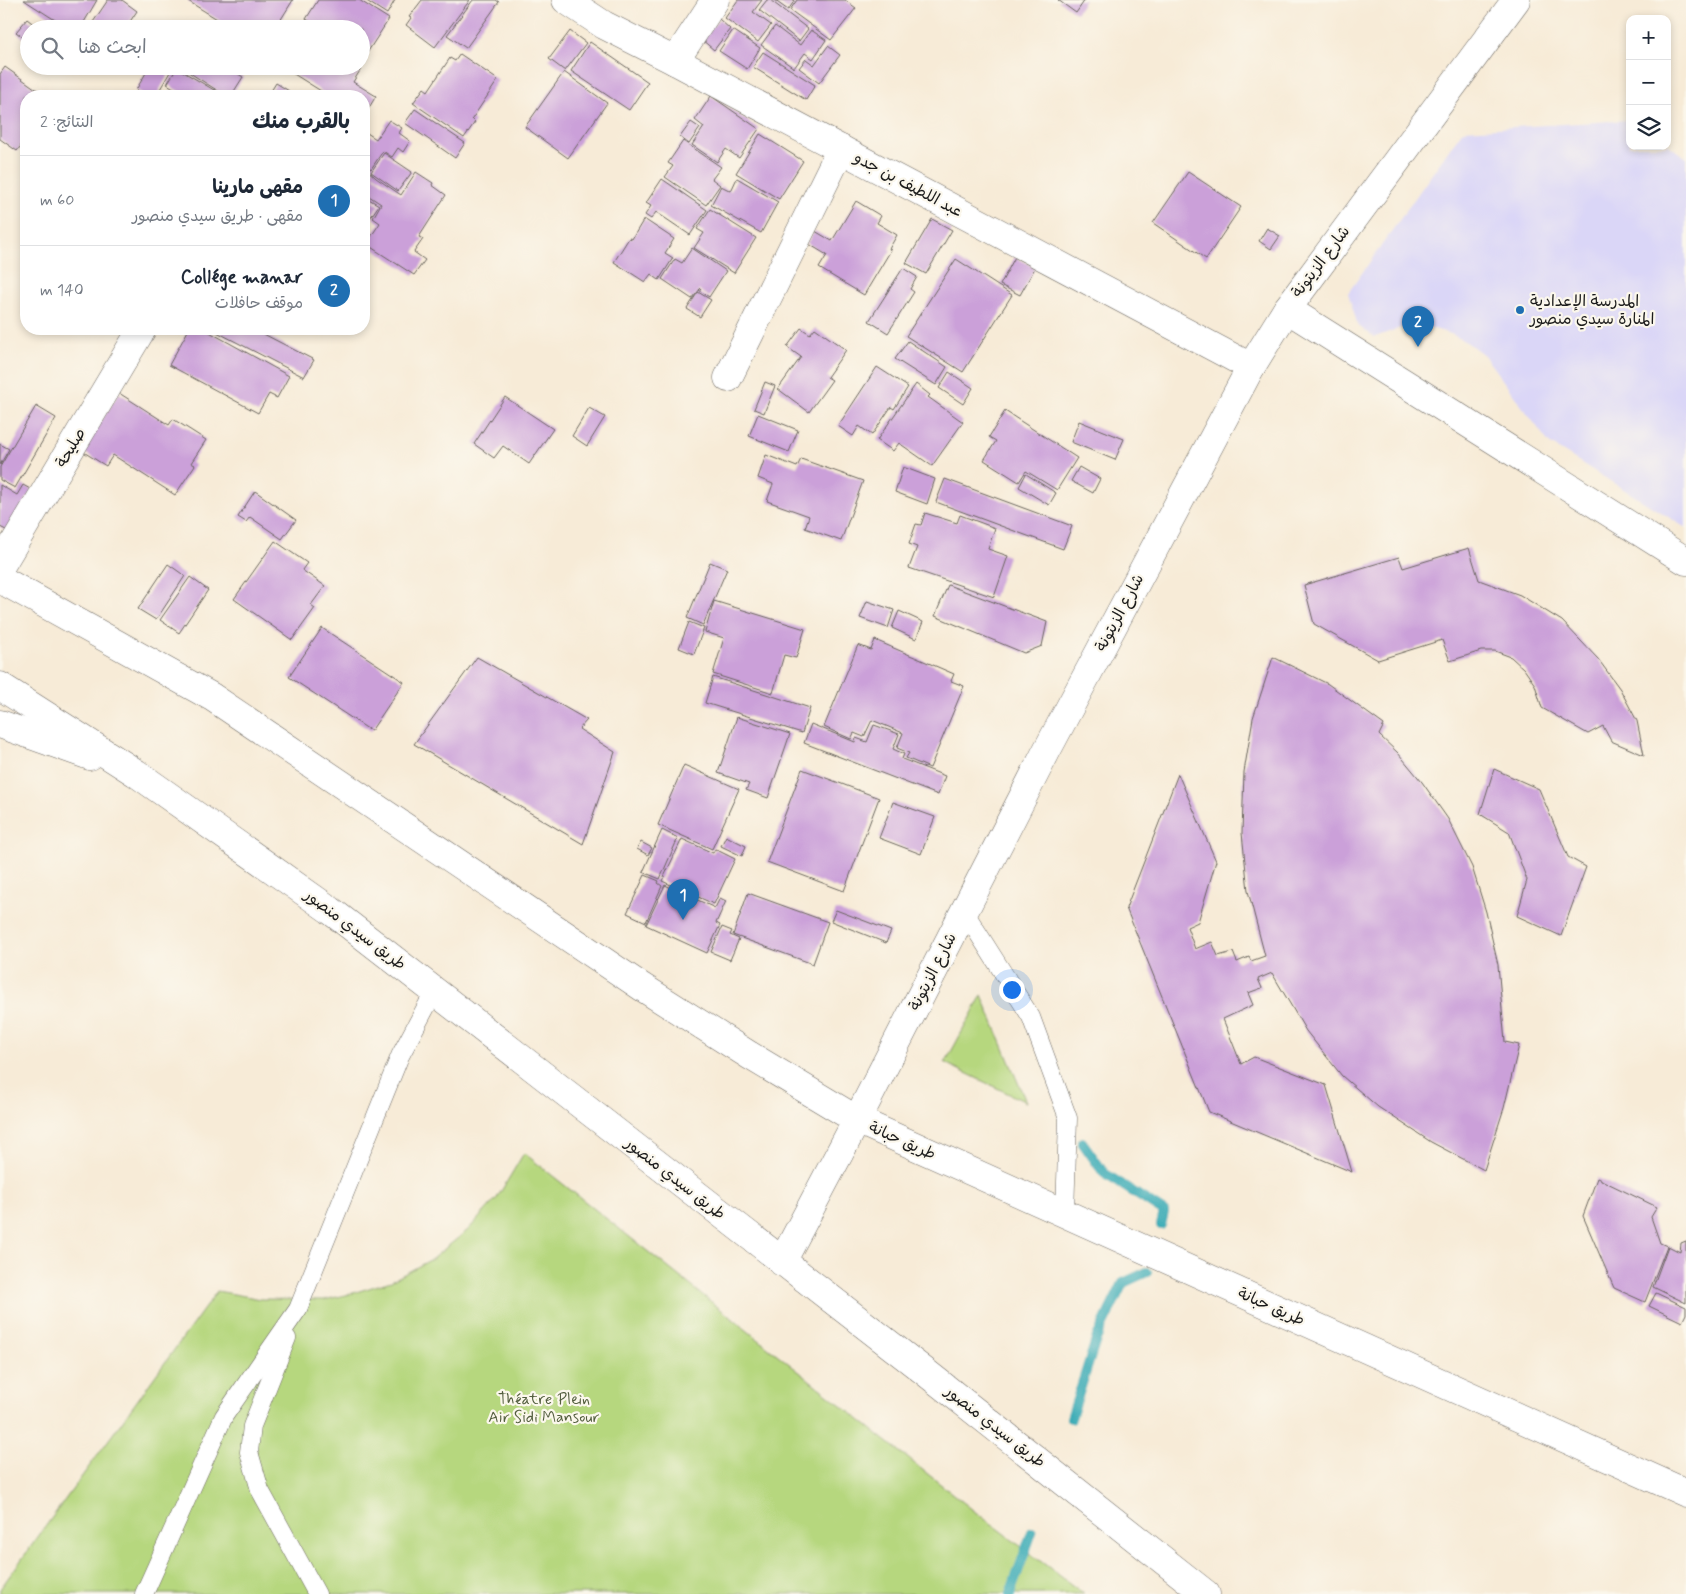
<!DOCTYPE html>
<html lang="ar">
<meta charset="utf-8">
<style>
:root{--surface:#fff;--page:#f2f2f3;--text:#1f2937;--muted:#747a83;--line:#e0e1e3;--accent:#1f6fb2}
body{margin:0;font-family:Mynerve,"Playpen Sans Arabic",sans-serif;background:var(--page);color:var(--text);direction:rtl}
.controls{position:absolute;right:15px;top:15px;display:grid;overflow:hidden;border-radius:10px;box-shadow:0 2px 8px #0003}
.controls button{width:45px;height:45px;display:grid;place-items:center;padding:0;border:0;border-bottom:1px solid var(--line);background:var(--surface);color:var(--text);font:25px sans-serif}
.you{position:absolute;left:1011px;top:989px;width:18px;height:18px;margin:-12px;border:4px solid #fff;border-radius:50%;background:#1a73e8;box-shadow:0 0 0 8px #1a73e833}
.badge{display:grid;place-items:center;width:32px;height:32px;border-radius:50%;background:var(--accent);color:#fff;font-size:16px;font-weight:700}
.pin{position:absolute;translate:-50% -41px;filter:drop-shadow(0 1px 2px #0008)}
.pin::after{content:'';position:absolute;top:26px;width:18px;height:15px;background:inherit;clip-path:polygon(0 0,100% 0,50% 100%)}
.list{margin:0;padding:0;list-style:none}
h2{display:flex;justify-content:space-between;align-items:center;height:65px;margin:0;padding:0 20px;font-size:21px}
h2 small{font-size:16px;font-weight:400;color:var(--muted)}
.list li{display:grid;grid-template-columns:32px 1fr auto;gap:15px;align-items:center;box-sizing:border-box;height:90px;padding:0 20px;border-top:1px solid var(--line)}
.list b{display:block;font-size:19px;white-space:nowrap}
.list p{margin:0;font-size:16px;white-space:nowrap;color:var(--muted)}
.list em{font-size:16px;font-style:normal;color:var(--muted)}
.icon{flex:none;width:28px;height:28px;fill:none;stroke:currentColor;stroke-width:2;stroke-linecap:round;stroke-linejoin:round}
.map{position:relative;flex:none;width:1686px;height:1594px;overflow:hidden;direction:ltr}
.search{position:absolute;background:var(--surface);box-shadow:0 2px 8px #0003;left:20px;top:20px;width:350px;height:55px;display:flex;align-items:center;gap:12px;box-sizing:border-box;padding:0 18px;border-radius:28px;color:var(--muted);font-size:19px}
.panel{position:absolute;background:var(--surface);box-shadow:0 2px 8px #0003;left:20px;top:90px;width:350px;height:245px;border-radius:20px;direction:rtl}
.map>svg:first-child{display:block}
.built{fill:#dad6f7}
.green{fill:#b6d77e;stroke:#697a4d}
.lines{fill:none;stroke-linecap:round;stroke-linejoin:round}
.stream{stroke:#39aab5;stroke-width:10}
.building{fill:#cba0d9}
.service-casing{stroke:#69645d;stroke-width:19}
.minor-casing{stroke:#69645d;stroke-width:29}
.tertiary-casing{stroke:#69645d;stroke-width:29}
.secondary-casing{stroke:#69645d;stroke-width:29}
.service{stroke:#fff;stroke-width:18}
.minor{stroke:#fff;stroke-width:28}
.tertiary{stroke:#fff;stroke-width:28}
.secondary{stroke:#fff;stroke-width:28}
.poi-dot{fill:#1f6fb2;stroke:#fbf7ec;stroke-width:2}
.labels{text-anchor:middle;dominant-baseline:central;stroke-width:4.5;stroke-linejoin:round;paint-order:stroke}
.street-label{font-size:16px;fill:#1c1c1c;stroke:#fbf7ec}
.poi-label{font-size:16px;fill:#1c1c1c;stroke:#fbf7ec;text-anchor:start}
.park-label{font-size:16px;fill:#525d3e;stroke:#fbf7ec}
</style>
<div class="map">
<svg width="1686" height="1594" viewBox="0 0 1686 1594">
<rect width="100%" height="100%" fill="#fbf7ec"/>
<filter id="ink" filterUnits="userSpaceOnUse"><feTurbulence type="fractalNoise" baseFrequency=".02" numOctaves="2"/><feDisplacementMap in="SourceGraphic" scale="10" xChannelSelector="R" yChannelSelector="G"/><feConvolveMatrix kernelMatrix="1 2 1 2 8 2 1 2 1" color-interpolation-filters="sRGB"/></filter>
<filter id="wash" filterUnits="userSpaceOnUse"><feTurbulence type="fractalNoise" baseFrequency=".0096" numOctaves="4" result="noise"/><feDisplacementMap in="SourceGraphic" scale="20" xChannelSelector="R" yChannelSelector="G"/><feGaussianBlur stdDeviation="1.12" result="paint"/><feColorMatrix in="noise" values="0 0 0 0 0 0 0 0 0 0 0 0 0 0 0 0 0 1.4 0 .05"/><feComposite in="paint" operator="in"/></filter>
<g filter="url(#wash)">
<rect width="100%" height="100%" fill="#f7ebd7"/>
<!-- built -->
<polygon class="built" points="1630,120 1630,146 1667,146 1667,144 1686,158 1686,528 1549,443 1484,355 1468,343 1451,334 1428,327 1403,327 1375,337 1358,326 1348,293 1463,130"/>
<!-- green -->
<g class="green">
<polygon points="982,995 1026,1102 945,1063"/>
<polygon points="524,1153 978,1514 1084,1594 0,1594 0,1589 217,1291 261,1299 324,1300 350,1294 391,1281 432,1259 468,1230 497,1198"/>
</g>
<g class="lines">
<!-- stream -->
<g class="stream">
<polyline points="1082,1142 1104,1173 1164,1212 1161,1225"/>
<polyline points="1071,1418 1097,1337 1123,1283 1147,1272"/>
<polyline points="1010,1594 1032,1532"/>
</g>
</g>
<g id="blocks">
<!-- building -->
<g class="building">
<polygon points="24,0 97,0 80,29 69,29"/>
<polygon points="108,0 122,0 137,11 125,29 90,29 89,28"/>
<polygon points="189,0 293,0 275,29 247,29 234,21 230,27 188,1"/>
<polygon points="318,0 359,0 389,19 365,56 361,54 361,29 322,29 306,19"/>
<polygon points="365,0 395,0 387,14"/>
<polygon points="422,0 470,0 435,47 406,25 411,18 409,17"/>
<polygon points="473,0 496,0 499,2 466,48 447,35"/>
<polygon points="738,0 762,0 753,12 771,25 758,42 725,18"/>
<polygon points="767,0 770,0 808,29 799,41 759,10"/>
<polygon points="774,0 795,0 788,10"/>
<polygon points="797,0 845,0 856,8 831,40 790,10"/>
<polygon points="1058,0 1085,0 1076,13"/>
<polygon points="27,19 40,29 29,29 29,42 16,32"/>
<polygon points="719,19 730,29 714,50 702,40"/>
<polygon points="775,26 800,45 811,30 826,40 813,59 805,53 794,68 761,45"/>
<polygon points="733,30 760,48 747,69 719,51"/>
<polygon points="570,31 586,43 565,71 549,59"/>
<polygon points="590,42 648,82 629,110 571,71"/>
<polygon points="828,46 840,55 819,83 799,68 806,59 814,65"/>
<polygon points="763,52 815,85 806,100 753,67"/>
<polygon points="460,54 498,80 472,119 475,122 464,138 413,103 424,88 428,91 450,58 455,61"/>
<polygon points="150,66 161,66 170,72 156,96 147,96 136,90"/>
<polygon points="179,66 226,66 243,77 231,96 226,96"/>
<polygon points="281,66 357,66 361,69 353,82 376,96 364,116 364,96 329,96"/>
<polygon points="5,67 46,96 26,96 26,139 17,151 0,139 0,74"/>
<polygon points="177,68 224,96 187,96 167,84"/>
<polygon points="564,72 607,103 568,158 525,127"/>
<polygon points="276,83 289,91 285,96 268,96"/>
<polygon points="711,96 759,129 739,158 726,149 717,162 692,145 704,127 695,120"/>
<polygon points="415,109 465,143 455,158 405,123"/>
<polygon points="389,120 402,128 399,133 410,141 403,152 398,148 392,157 383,151 371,169 364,164 369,154 364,150 364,131 376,139"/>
<polygon points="691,122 700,128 689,144 680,137"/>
<polygon points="760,134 803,161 779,199 736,173"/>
<polygon points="683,141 721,167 712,179 720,185 706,205 665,177 673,166 668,163"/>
<polygon points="384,153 412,172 398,191 371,172"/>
<polygon points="364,167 376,178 401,195 416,172 433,183 432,185 446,195 419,237 423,239 414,252 425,260 414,275 366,244 380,223 373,218 381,204 366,194 364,197"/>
<polygon points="1188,172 1241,207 1206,259 1153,223"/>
<polygon points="737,178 778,202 761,233 711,205 721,186 731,191"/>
<polygon points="662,179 707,210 690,235 656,212 651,219 645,215 651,206 646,203"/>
<polygon points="367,198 379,205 370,218 364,214 364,204"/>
<polygon points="856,201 881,216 877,223 897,235 889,249 891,250 864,295 819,268 827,255 807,243 815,231 832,241"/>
<polygon points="710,209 756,238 734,273 694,248 704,233 697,229"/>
<polygon points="644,219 674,239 665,253 673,258 659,280 651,274 645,282 614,262 629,238 632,239"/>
<polygon points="932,219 952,230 926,274 906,263"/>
<polygon points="1267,228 1280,236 1271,249 1259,241"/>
<polygon points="692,248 726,271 709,297 699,290 701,288 692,299 662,279 675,259 682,263"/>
<polygon points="1015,257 1035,268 1020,295 1000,285"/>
<polygon points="956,259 1012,295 963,372 906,336"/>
<polygon points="903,268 917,277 910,289 914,292 888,333 869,321"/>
<polygon points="698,292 711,300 700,317 687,309"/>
<polygon points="801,328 810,334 815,328 846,350 827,377 832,380 809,412 778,389 801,357 787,347"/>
<polygon points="189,329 204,329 289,376 277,398 269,394 258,413 169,365"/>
<polygon points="211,329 254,329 314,360 304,377"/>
<polygon points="908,341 947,367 936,385 895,359"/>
<polygon points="877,367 908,387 894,409 891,407 872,435 859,426 853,436 838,426"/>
<polygon points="949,372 973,388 963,404 939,388"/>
<polygon points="765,382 775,386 764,413 754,409"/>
<polygon points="916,384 930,395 928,397 963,422 932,466 899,443 893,451 877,440"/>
<polygon points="119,393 169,425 173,419 206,440 191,463 195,465 175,495 113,455 106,466 82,451"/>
<polygon points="505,397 553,429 529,464 503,446 494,458 474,444"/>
<polygon points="36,406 56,418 15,488 0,480 0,467"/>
<polygon points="589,408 605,417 587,446 572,436"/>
<polygon points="1005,411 1077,458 1057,490 1026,471 1019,482 984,460 996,441 989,437"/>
<polygon points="758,414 798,430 789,452 749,436"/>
<polygon points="1079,421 1124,439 1115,460 1071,442"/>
<polygon points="0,444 9,449 0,465"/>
<polygon points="766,455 797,467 801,459 863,481 841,541 805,528 809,516 767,501 773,484 758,478"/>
<polygon points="903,467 935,479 927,504 895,492"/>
<polygon points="1079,467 1100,479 1093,493 1071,481"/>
<polygon points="1026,474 1056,493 1049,505 1019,487"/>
<polygon points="945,479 1072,526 1063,549 936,502"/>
<polygon points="0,485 17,495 23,485 32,490 8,531 0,527"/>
<polygon points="255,491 296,520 282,539 250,517 246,522 238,517"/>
<polygon points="925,513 957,523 960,515 995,528 988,549 1008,556 994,597 909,568 917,547 909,544 916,524 921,525"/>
<polygon points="275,541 307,563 302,570 325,586 311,605 315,608 292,640 234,599"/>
<polygon points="1469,548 1479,580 1520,595 1562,621 1598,659 1620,689 1637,721 1644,755 1611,741 1603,726 1588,734 1542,708 1535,685 1524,669 1511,657 1495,651 1481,651 1450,661 1442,640 1378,660 1314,624 1304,585 1399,557 1403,568"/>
<polygon points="710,562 727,569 703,625 687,618"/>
<polygon points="168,564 185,576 156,620 138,609"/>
<polygon points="190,577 208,590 179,633 160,620"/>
<polygon points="948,585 1047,622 1042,646 1024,653 935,616"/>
<polygon points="714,601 805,629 796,658 784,655 773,693 713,674 724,638 705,632"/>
<polygon points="867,601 894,610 888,628 860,618"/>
<polygon points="899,611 923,622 916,639 892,628"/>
<polygon points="689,622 704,628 694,654 679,648"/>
<polygon points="322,628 404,682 371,731 289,677"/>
<polygon points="875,640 954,674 951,681 964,686 930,768 906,758 909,753 897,748 903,733 872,720 864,737 854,733 851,739 824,727 858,645 871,650"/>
<polygon points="477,657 587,720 579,729 615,752 583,844 414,744"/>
<polygon points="1273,657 1328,684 1384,725 1379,735 1398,753 1422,782 1448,819 1472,867 1486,912 1498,965 1505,1042 1519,1045 1504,1108 1484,1170 1431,1142 1378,1107 1342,1076 1306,1031 1272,973 1258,979 1262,988 1248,993 1253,1005 1223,1019 1241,1064 1254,1057 1326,1085 1352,1172 1209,1112 1126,908 1178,774 1216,861 1198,922 1187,927 1195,949 1212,942 1218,956 1233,952 1237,962 1249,957 1251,961 1265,956 1248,891 1242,833 1244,772 1253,718"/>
<polygon points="713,677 810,708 802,733 705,703"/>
<polygon points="737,717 790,734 768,798 746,790 749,784 718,773"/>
<polygon points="811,724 855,742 856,738 867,742 874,725 899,734 893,749 904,754 902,759 945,776 938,795 804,743"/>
<polygon points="684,765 739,789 712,849 658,825"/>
<polygon points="802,769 879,798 844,891 767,862"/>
<polygon points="1494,769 1539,789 1568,857 1586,867 1561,936 1517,916 1527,880 1509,832 1480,814"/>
<polygon points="893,802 935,817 921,854 879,838"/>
<polygon points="662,830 678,838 660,879 643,872"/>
<polygon points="726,836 746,846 742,856 721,846"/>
<polygon points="682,839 713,853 715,849 735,859 714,904 662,881"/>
<polygon points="641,842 652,848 648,855 637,849"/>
<polygon points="645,875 659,881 658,883 662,886 646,922 627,913"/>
<polygon points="665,885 715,908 720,898 726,901 716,923 720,925 707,953 646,925"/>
<polygon points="748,893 828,922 813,964 733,935"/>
<polygon points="836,910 891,931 886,943 831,921"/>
<polygon points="722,927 732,931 730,935 739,939 730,960 711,952"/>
<polygon points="1597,1178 1657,1207 1651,1217 1660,1243 1667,1246 1645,1302 1614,1288 1583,1216"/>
<polygon points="1686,1241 1686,1303 1653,1287 1668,1246 1680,1252 1681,1243"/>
<polygon points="1656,1293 1686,1307 1686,1314 1682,1322 1649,1306"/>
</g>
</g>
</g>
<g filter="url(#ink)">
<use href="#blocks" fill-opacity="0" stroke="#69645d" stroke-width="1"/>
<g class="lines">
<defs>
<g id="service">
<polyline points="964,911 1031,1017 1068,1118 1065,1214"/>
<polyline points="287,1338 252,1426 249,1452 260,1490 317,1594"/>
<polyline points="144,1594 224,1416 298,1309 400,1056 434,992"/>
</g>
<g id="minor">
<polyline points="566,0 604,25 675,61 1251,367"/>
<polyline points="675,61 715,0"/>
<polyline points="1287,309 1686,561"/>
<polyline points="728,378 841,149"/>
<polyline points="0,567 142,329"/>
<polyline points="0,579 212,697 642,987 749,1055 857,1120"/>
</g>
<g id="tertiary">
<polyline points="857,1120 1686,1493"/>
<polyline points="782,1262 857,1120 1046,752 1251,367 1287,309 1516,0"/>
</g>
<g id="secondary">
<polyline points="0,686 136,773 330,910 924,1371 1206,1594"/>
<polyline points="0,724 90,756"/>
</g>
</defs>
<!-- service casing -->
<use href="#service" class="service-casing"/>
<!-- minor casing -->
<use href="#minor" class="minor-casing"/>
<!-- tertiary casing -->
<use href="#tertiary" class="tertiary-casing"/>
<!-- secondary casing -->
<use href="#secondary" class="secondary-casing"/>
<!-- service -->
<use href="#service" class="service"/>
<!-- minor -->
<use href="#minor" class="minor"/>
<!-- tertiary -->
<use href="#tertiary" class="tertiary"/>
<!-- secondary -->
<use href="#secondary" class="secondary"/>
</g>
</g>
<!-- markers -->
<circle class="poi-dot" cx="1520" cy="310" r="5"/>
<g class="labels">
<!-- street labels -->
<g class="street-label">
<text transform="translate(908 185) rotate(28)">عبد اللطيف بن جدو</text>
<text transform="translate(1321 262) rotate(-53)">شارع الزيتونة</text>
<text transform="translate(71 448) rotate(-59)">صليحة</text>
<text transform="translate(1120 613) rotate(-62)">شارع الزيتونة</text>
<text transform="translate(355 930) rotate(37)">طريق سيدي منصور</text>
<text transform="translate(933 972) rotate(-63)">شارع الزيتونة</text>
<text transform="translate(902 1141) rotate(24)">طريق حبانة</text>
<text transform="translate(675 1179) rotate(38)">طريق سيدي منصور</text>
<text transform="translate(1271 1307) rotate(24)">طريق حبانة</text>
<text transform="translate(995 1427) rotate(38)">طريق سيدي منصور</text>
</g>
<!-- poi labels -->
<g class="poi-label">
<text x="1530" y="301">المدرسة الإعدادية<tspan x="1530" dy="18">المنارة سيدي منصور</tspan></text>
</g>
<!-- park labels -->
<g class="park-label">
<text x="544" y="1399">Théatre Plein<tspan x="544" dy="18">Air Sidi Mansour</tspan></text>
</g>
</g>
</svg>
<div class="controls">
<button>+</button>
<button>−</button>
<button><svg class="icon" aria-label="layers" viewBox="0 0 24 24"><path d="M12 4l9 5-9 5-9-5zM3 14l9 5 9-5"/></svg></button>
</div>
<div class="you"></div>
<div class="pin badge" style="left:683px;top:920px">1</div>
<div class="pin badge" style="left:1418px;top:347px">2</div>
<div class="search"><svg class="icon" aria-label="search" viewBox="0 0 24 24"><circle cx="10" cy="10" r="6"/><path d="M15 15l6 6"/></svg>ابحث هنا</div>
<section class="panel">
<h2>بالقرب منك<small>النتائج: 2</small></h2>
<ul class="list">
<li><span class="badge">1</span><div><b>مقهى مارينا</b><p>مقهى · طريق سيدي منصور</p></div><em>60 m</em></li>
<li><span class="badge">2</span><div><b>Collége manar</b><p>موقف حافلات</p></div><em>140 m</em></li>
</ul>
</section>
</div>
